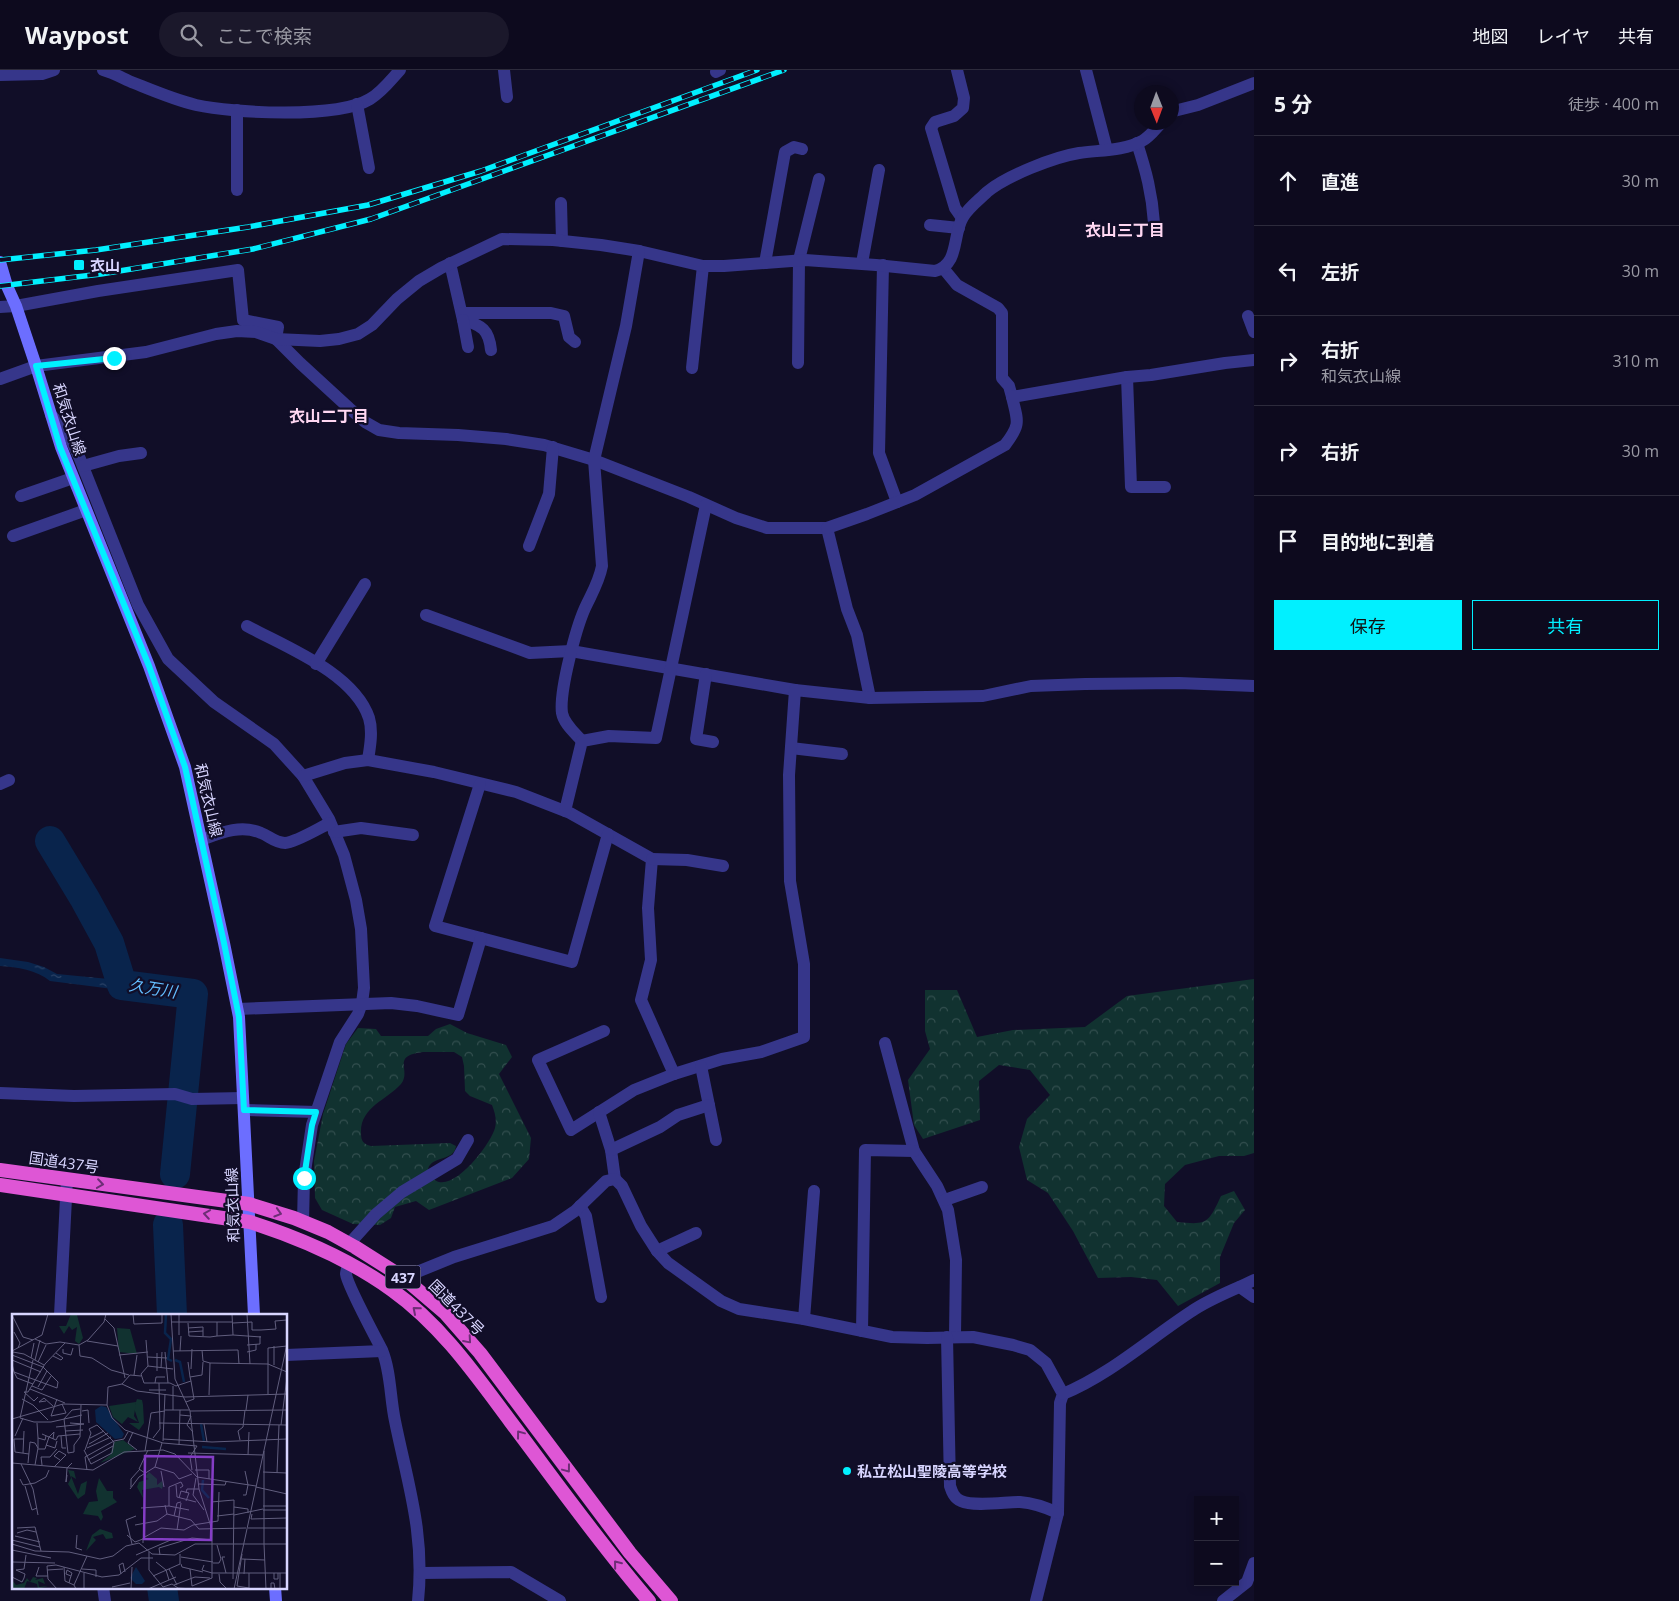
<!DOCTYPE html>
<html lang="ja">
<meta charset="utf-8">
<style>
:root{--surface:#0d0a1e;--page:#1b182b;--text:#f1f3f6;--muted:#9a9aa4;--line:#2d2b3c;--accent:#01f0ff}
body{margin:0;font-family:"Open Sans","Noto Sans JP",sans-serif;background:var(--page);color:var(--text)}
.controls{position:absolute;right:15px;bottom:15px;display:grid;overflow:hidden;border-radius:0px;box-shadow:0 2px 8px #0003}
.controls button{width:45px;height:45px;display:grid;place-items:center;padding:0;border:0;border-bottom:1px solid var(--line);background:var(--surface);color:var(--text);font:25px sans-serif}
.compass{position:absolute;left:1134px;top:15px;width:45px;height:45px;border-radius:50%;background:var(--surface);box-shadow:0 2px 8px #0003;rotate:179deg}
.stop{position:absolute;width:15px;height:15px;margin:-11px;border:4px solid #01f0ff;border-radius:50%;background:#fff}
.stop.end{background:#01f0ff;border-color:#fff;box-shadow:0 1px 5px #0008}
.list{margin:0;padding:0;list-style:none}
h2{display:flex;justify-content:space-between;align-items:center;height:65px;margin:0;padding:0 20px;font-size:21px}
h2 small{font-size:16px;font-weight:400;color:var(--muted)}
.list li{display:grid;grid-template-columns:32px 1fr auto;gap:15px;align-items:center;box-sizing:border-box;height:90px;padding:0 20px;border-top:1px solid var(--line)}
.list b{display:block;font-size:19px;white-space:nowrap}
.list p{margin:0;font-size:16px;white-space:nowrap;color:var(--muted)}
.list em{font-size:16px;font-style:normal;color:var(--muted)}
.actions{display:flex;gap:10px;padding:15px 20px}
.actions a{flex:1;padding:11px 0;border:1px solid var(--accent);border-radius:0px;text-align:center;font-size:18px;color:var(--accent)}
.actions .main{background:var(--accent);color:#111}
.icon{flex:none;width:28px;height:28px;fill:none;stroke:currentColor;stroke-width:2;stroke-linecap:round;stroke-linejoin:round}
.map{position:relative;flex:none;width:1254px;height:1531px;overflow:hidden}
header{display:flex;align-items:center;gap:30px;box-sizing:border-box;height:70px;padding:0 25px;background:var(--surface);border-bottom:1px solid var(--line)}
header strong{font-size:24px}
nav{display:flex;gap:28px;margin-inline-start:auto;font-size:18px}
.search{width:350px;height:45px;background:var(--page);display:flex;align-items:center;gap:12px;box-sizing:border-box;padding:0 18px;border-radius:28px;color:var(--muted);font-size:19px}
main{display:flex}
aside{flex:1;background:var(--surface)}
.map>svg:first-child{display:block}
.forest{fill:url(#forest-crowns);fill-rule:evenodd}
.water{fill:url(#water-ripples)}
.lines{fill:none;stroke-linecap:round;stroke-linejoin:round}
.river{stroke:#09244c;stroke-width:30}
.minor{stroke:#36368a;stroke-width:12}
.secondary{stroke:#6c6eff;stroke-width:12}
.trunk{stroke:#de56d5;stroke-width:14}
.rail-casing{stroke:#01f0ff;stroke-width:5.5}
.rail{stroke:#110e28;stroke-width:4;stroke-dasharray:11;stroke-linecap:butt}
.oneway{stroke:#6d2e76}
.route{stroke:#01f0ff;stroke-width:6}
.poi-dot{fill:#01f0ff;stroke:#110e28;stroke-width:2}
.labels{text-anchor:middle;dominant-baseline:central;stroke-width:4.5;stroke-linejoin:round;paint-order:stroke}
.shield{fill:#110e28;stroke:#9c99be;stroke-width:1}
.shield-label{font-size:14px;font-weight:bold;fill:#d8d5ff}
.poi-label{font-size:15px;font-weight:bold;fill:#d8d5ff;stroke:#110e28;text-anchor:start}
.street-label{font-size:15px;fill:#d8d5ff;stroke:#110e28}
.neighbourhood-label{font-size:16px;font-weight:bold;fill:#ffd7f2;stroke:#110e28}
.water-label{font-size:16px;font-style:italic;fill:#63bdff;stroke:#110e28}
.inset-river{fill:none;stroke:#09244c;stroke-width:2.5}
.inset-road{fill:none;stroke:#615e7e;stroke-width:1}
.view{fill:#843dc5;fill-opacity:0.15;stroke:#843dc5;stroke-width:2.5}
.inset-edge{fill:none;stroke:#d8d5ff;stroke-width:2.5}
</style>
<header>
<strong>Waypost</strong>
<div class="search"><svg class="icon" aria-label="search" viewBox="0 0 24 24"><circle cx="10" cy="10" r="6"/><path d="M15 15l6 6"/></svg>ここで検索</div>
<nav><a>地図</a><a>レイヤ</a><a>共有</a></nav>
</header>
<main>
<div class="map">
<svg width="1254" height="1531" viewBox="0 0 1254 1531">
<defs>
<pattern id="forest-crowns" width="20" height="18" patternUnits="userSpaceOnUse" patternTransform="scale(1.25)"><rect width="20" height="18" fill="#113230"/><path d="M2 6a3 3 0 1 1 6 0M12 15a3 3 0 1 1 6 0" fill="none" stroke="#334f4f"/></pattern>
<pattern id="water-ripples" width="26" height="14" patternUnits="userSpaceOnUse" patternTransform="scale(1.25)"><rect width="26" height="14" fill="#09244c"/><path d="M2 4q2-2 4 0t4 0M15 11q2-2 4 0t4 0" fill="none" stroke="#2c4367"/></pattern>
</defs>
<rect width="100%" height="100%" fill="#110e28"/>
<!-- forest -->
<g class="forest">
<path d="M1254 909V1083L1244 1086H1219L1185 1095 1165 1114 1164 1136 1177 1152C1207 1155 1208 1154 1221 1126L1234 1121 1245 1140 1234 1153 1220 1187V1213L1178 1236 1157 1210 1131 1207 1098 1208 1073 1161 1048 1123 1027 1110 1019 1077 1027 1049 1050 1025 1030 1000 999 995 979 1011 980 1050 923 1069 914 1055 908 1010 930 979 925 961V920H957L977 967 1013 960 1085 957 1127 926Z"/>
<path d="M450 954 467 963 506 975 512 987 499 1004 531 1068 529 1089 512 1108 429 1140 416 1131 395 1137 391 1148 380 1155 353 1154 322 1140 315 1128 314 1091 323 1044 346 974 358 958 376 959 381 966H428L436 959ZM423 982H454L462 987 464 996 465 1021 470 1026 492 1035C495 1043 497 1050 495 1058 491 1074 448 1131 431 1106 429 1104 428 1103 428 1099 432 1085 454 1092 456 1076L450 1073 371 1076C363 1074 361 1071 361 1063 360 1037 387 1030 401 1014 412 1000 390 986 423 982Z"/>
</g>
<!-- water -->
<path class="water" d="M0 888 28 892 44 897 57 904 119 910 121 920 50 911C37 900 17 897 0 896Z"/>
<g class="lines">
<!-- river -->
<g class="river">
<polyline points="50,771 85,829 109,873 122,915 193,924 175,1104"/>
<polyline points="168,1155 172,1245"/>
<polyline points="162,1517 164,1531"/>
</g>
<!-- minor -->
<g class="minor">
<path d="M103 0C114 3 124 9 134 13 154 21 175 30 196 35 233 43 337 49 370 29 382 22 390 11 400 0"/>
<polyline points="504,0 507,27"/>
<polyline points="957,0 964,28 963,38 954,46 935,52 931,58 955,138 962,148"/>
<polyline points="1086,0 1107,80"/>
<polyline points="716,2 720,0"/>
<polyline points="0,5 42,4 54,0"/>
<polyline points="357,34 369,98"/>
<polyline points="237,40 237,120"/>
<polyline points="1172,43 1174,41 1198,35 1254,13"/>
<path d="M1137 73C1146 101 1152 123 1154 153"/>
<polyline points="561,133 562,171"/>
<polyline points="930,155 959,158"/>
<path d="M450 193 463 250C482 255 489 260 491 280"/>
<polyline points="765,193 785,82 794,77 802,79"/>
<polyline points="862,193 879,100"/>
<polyline points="883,195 879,383 897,432"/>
<polyline points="943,198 957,215 998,238 1002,243 1002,308 1009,316 1012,327"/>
<polyline points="0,237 16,236 98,221 238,200 243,250 278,257 276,269"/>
<polyline points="462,243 551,243 564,246 569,267 575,272"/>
<polyline points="1248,246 1254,262"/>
<polyline points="463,250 468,277"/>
<polyline points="276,269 300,293 349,338 365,352 379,360 399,363 458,365 506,369 544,375 594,390 689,427 736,448 767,458 827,458 847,539 857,565 870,628"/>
<polyline points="798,293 799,190 819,109"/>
<polyline points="692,298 703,196"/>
<polyline points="1127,307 1131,417 1165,417"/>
<path d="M0 309 36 296 146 282 216 264 237 261 256 262 276 269 320 271 339 269 358 264 372 255 397 229 419 211 441 198 502 169 553 170 601 175 639 181 703 196H724L805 190 876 195 935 201C960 194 952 165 963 147 969 137 979 130 987 122 1006 106 1054 87 1079 83 1099 80 1124 81 1142 71 1150 67 1156 58 1162 52"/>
<polyline points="51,345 67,361 80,389 138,535 168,589 214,632 274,674 303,706 329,749 344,785 356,830 361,859 364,918 362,933 358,944 340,972 312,1055 304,1108 303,1152"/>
<polyline points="83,396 119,386 141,383"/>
<polyline points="21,426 73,408"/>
<path d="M827 458 867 444 915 425 1005 375C1021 354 1018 352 1012 327L1127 307 1151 305 1225 293 1254 290"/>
<polyline points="13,466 86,440"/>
<polyline points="529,476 549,424 553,377"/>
<polyline points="426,545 530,583 571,581 795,620"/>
<path d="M247 556C286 577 354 603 369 648 373 661 370 677 368 690"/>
<polyline points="316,594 365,514"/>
<polyline points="706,604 696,669 713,672"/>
<path d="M582 671C575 663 564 654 562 643 559 622 576 558 585 538 592 523 599 512 602 496L594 390 626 256 639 181"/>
<polyline points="791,678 842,684"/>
<polyline points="303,706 345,693 368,690 434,702 516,722 570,743 652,789 648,838 651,890 641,930 674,1004"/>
<polyline points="0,714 9,710"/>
<polyline points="480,714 435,856 572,892 608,764"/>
<polyline points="565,741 582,671 609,666 656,668 706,435"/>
<polyline points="334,762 361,758 413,765"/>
<path d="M201 770C220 763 241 754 261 763 269 766 275 773 285 773 297 772 319 758 330 753"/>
<polyline points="652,789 687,790 723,796"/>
<polyline points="238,939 391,933 417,936 458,945 481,868"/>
<polyline points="604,961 538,990 571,1060 634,1020 674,1004 722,989 761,982 804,967 804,894 790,811 789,705 795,620 870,628 983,626 1031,616 1085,614 1179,613 1254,616"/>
<polyline points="885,973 914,1081 937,1116 948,1140 956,1190 955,1266"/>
<polyline points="701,996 716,1070"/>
<polyline points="0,1023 74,1026 175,1024 192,1029 243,1028"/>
<polyline points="244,1040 316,1042"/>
<polyline points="599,1042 611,1080 615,1109"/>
<polyline points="611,1080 660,1057 678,1045 709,1035"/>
<polyline points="945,1130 982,1117"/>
<polyline points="580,1136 586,1146 601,1227"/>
<polyline points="349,1174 376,1144 402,1122 457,1089 468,1070"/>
<polyline points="657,1181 696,1163"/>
<path d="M349 1193C348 1196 346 1201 346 1204 347 1215 375 1266 382 1280 391 1302 390 1328 395 1351 408 1415 425 1464 418 1531"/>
<polyline points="385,1215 454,1187 553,1156 575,1141 606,1111 615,1109 622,1116 641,1156 657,1181 668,1193 721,1231 739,1239 804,1249 892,1267 927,1268 973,1267 1013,1275 1030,1280 1046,1293 1063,1324 1060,1333 1058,1443 1036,1531"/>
<polyline points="1240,1217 1254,1227"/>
<polyline points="60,1245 67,1109"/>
<polyline points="804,1249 814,1121"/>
<polyline points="862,1261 865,1080 914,1081"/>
<path d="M947 1267 950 1416C952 1422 954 1428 961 1431 974 1437 1005 1432 1020 1432 1034 1433 1045 1437 1058 1443"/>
<polyline points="286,1285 382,1281"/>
<path d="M1063 1324C1111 1304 1149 1269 1192 1241 1211 1228 1234 1220 1254 1210"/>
<polyline points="421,1503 511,1502 560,1531"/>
<polyline points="103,1517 105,1531"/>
<polyline points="1223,1531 1247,1512 1254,1493"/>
</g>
<!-- secondary -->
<g class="secondary">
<polyline points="0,192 7,216 16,236 36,296 61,377 149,596 185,697 224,873 239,947 254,1245"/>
<polyline points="275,1517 276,1531"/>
</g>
<!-- trunk -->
<g class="trunk">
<polyline points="0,1100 249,1134 294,1148 328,1162 355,1177 404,1208 445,1243 480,1283 630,1483 671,1531"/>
<path d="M0 1115 250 1152C300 1168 349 1189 392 1220 441 1255 475 1304 510 1351 556 1412 600 1474 649 1531"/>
</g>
<defs>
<g id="rail">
<polyline points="0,190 96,180 248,157 368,135 481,101 757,0"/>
<polyline points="0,216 101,204 253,179 371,149 784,0"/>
</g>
</defs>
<!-- rail casing -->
<use href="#rail" class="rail-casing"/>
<!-- rail -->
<use href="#rail" class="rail"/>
</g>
<!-- one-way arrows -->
<defs><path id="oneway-chevron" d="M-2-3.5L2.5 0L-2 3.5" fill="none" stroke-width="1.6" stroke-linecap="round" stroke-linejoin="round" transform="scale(1.25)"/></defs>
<g class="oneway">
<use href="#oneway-chevron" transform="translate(100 1114) rotate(8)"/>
<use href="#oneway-chevron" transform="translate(278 1143) rotate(17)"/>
<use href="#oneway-chevron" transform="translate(207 1144) rotate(-171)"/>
<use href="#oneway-chevron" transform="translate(416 1240) rotate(-139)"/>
<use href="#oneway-chevron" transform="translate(468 1270) rotate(49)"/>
<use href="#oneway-chevron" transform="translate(520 1364) rotate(-127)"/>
<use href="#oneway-chevron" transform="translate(567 1399) rotate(53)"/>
<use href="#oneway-chevron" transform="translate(617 1494) rotate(-129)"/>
</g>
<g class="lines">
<!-- route -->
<polyline class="route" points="114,288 36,296 60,377 149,596 185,697 224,873 239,947 244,1040 316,1042 312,1055 304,1108"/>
</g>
<!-- markers -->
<g class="poi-dot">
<rect x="73" y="189" width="12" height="12" rx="2.5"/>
<circle cx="847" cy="1401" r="5"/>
</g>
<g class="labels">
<!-- shield labels -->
<rect class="shield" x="385.5" y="1195.5" width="35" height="23" rx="4"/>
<g class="shield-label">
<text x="403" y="1207">437</text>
</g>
<!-- poi labels -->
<g class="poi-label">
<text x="90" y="195">衣山</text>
<text x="857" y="1401">私立松山聖陵高等学校</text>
</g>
<!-- street labels -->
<g class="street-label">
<text transform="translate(70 349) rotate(72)">和気衣山線</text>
<text transform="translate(209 730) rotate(77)">和気衣山線</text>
<text transform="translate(64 1092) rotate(8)">国道437号</text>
<text transform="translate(232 1135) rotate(-92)">和気衣山線</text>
<text transform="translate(457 1237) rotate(45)">国道437号</text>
</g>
<!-- neighbourhood labels -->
<g class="neighbourhood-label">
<text x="1125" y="160">衣山三丁目</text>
<text x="329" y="346">衣山二丁目</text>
</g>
<!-- water labels -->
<g class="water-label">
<text transform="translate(153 918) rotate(9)">久万川</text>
</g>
</g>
<!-- overview -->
<g transform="translate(12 1244)">
<rect width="275" height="275" fill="#110e28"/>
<path d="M59 0 65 1 71 24 67 30 63 27 65 13 60 16 57 12 52 20 47 12H54ZM125 85 130 86 131 91 132 109 127 116 117 109H127L122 94ZM56 156 62 157 64 165 59 162 66 180 69 170 75 167 73 180 66 185 56 170 59 164ZM137 158 145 165V171L150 167 151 171 150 175 147 173 130 176 131 184 125 173 127 168 137 165 133 163ZM87 164 95 177H101V184L105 188 89 197 91 203 89 207 86 202 71 200 77 188 86 187 84 177ZM88 215 100 219 101 224 94 225 91 220 81 223 84 226 74 237 80 221ZM21 263 25 264 23 266 31 264 33 270 26 267 27 273 36 272 26 275 25 270 15 267 12 275H0V266L4 271 12 269 15 264 18 268Z" fill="#113230"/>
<path d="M111 126 123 135 88 149 98 141 102 128Z" fill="#113230"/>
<path d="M105 14 118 15 125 40 107 38ZM124 88 122 102 126 108 116 103 110 110 101 103 97 92Z" fill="#113230"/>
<path d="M89 92 94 93 112 120 110 124 103 125 84 108 83 96ZM124 253 133 267 130 270H124L118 264Z" fill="#09244c"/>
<path class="inset-river" d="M154 0 153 19 159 25 156 45 160 47M163 46 168 48 172 68M189 110 192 127M190 133 214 135M191 166 190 176 197 184"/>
<path class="inset-road" d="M121 0 122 10 150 9V0M159 0 163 65 178 97 187 175 200 216V231M220 0 221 21 249 23M235 0 238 50M0 1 11 23 21 26M93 5 102 14 113 64M159 8H220M176 9 177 22 198 23 205 22V8M221 9 240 8V16H249L264 15 263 7 275 6M176 14 191 13V22M2 18 8 29 6 34M176 18 191 17M167 21V0M205 22 221 21M23 25 34 30 48 28 67 31 76 26 92 8 94 0M134 26 136 52 129 60 132 69H158L164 72 179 67 182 85 174 88M75 27 106 32M67 31 68 42 80 44 99 56 117 61M235 31 248 30V22M262 32V51M51 35V39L59 41 61 34M190 36 191 47 198 49M0 37V50L2 58 45 74 46 68 31 53 0 41M0 37 30 21 36 0M161 37 226 36 227 50M168 37 169 22M1 38 12 40 32 51M153 38 156 69M235 38 244 36V30M107 41 136 38M41 42 49 46 51 44 44 39M136 43 155 44M19 44 22 29M0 46 29 58M21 46 8 104 22 108H39L70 101M23 46 28 26M26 48 34 31M176 48 178 63M136 52 161 55M149 54 150 38M179 55 180 35M145 57V39M2 58 5 64 21 70M122 61 125 41M179 67 178 63 190 61 191 48M143 69 144 63H153M110 70 118 61 129 62M20 72 30 76 39 62M26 73 35 57M18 75 53 89M137 76H154M256 80V34L275 32M197 81 198 49 256 50 275 58M26 83 22 87 12 78H16L33 50 53 29M10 85 21 91 36 106M45 85 39 102 54 99 50 90M34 87 27 88 32 84 41 92M68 95 60 96 52 105 56 139 62 138V131L68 123 69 91M153 96H177M161 96V72M234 96 236 81M70 97 76 96 77 109M178 97 275 96M168 101 179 102 175 111 181 118M0 105 51 90 95 91M25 109 26 124M147 109 275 111M192 110 195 128M269 111 275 63M44 113 72 110 58 109M53 117 71 116M121 118 116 129 125 136M30 120 37 123 42 118 41 125M3 122 11 104M49 122 50 134H54M78 124 92 117M141 124 148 115 147 69M12 125H2L3 138 17 140M151 125 200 128 275 125M228 126 226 117 231 113 233 96M151 127 153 80M77 130 96 119M34 131 43 134 45 127M167 131 168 96M26 134V124L33 126 34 122M75 134 99 123M26 135H33L37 123 44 126 46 122 68 120M72 136 79 150 100 139 102 128 85 111 77 115 79 119 73 136M133 137 139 99 153 97M11 139 12 117M176 139 251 141M236 141 237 118M76 146 101 132M0 149 81 156 112 138 151 136 163 140 185 163 244 172M16 149 18 128 23 129 26 134 23 151M9 150 21 175 26 201M30 151 29 143H38L45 135M42 153 54 141 47 137 42 142 48 146M143 153 162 159 167 165 180 160M143 153 150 129M75 156 73 143 102 127 112 125 116 118M180 156 178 143 185 132 151 129 113 116 100 104 95 91 96 73 110 70 125 77 173 83 275 80M183 156H197V165M149 157 152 173M251 158 275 159M133 159 127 155 136 136M265 159 267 111M55 161 54 168 55 154 60 149M184 164 181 181 192 196M8 165 11 171 23 169 34 163 37 156M187 170 213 171 214 168M164 171 165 183 184 188M13 172 20 196 25 194M119 173V165L128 155M244 173 275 180M118 175 127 163 143 153M174 179 175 175H187M231 181H234L236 171 233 157M167 184 169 177 177 179 174 187M199 188 222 186 221 265M153 191 155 200 179 206 187 215 234 214M157 192 177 196M251 192H274M222 193 236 195V199M129 194 157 192V173L169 168 171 172 168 174M251 196H275M240 200 239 205 275 204M222 201 251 195M162 202 165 189 169 188M205 202 222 200M123 211 145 207 155 200M5 214 23 213 29 237M236 214H275M165 216 169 189M5 219 15 216 24 218M65 221 64 234 70 236M115 221 123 228 131 225M3 222 28 228M0 226 28 233M131 229V224L149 214 172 216 181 211 206 207 207 178M0 230 23 237 57 238 88 245 101 242 114 232 127 229 140 240 163 241 183 230H275M120 230 114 206 124 202M252 230V137M252 230 254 275M0 236 39 244M137 238V256L151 273 160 270 166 274 181 275M230 240 225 272 237 274M124 241 161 225M148 241 147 234 180 224 200 226M169 243 201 248M213 243H210L214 259M230 245 253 246M0 248 43 249M144 248 154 256 157 266M201 249H207L209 245 205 231M169 250 170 253 191 258M192 251 190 256 200 259V231M27 253 24 262H36M52 253 53 267 62 271M70 255 84 256V263M157 255 165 271M178 255 180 272 200 264V259H275M35 256 51 255M72 259V275M262 259V265H266V259M109 260 107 251 111 249 113 258M207 260 208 268 215 275M232 260 233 245M141 262 168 250V240M0 263 10 268 12 264M12 264 13 260 4 256 12 255 14 241M57 269 58 265 60 259 55 256 54 260 59 262M162 271 183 263 198 264M100 273 118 269M45 275 36 265 35 252 44 251 90 263 107 261 129 244H141M64 275 62 271 75 242M119 275 120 253M136 275 164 263M222 275 275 30M237 275V259M259 275V269H262L263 275M268 275V259"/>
<path class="view" d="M133 142 201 143 199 226 132 225Z"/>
<rect width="275" height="275" class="inset-edge"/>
</g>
</svg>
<div class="controls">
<button>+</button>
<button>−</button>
</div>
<svg class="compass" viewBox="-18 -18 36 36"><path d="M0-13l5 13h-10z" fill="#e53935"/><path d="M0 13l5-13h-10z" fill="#9a9aa4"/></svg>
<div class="stop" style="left:304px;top:1108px"></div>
<div class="stop end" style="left:114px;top:288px"></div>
</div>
<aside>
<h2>5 分<small>徒歩 · 400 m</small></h2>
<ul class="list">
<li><svg class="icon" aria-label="ahead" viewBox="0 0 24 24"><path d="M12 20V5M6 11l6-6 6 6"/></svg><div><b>直進</b></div><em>30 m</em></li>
<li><svg class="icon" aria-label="left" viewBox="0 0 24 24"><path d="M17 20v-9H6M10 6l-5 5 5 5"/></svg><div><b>左折</b></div><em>30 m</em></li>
<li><svg class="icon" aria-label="right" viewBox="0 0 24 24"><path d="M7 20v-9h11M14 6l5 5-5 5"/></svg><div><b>右折</b><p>和気衣山線</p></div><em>310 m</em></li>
<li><svg class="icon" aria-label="right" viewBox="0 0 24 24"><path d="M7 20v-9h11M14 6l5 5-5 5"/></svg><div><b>右折</b></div><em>30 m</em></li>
<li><svg class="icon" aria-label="arrive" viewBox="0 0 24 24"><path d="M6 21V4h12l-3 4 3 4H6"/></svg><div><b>目的地に到着</b></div></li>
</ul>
<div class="actions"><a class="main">保存</a><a>共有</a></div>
</aside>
</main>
